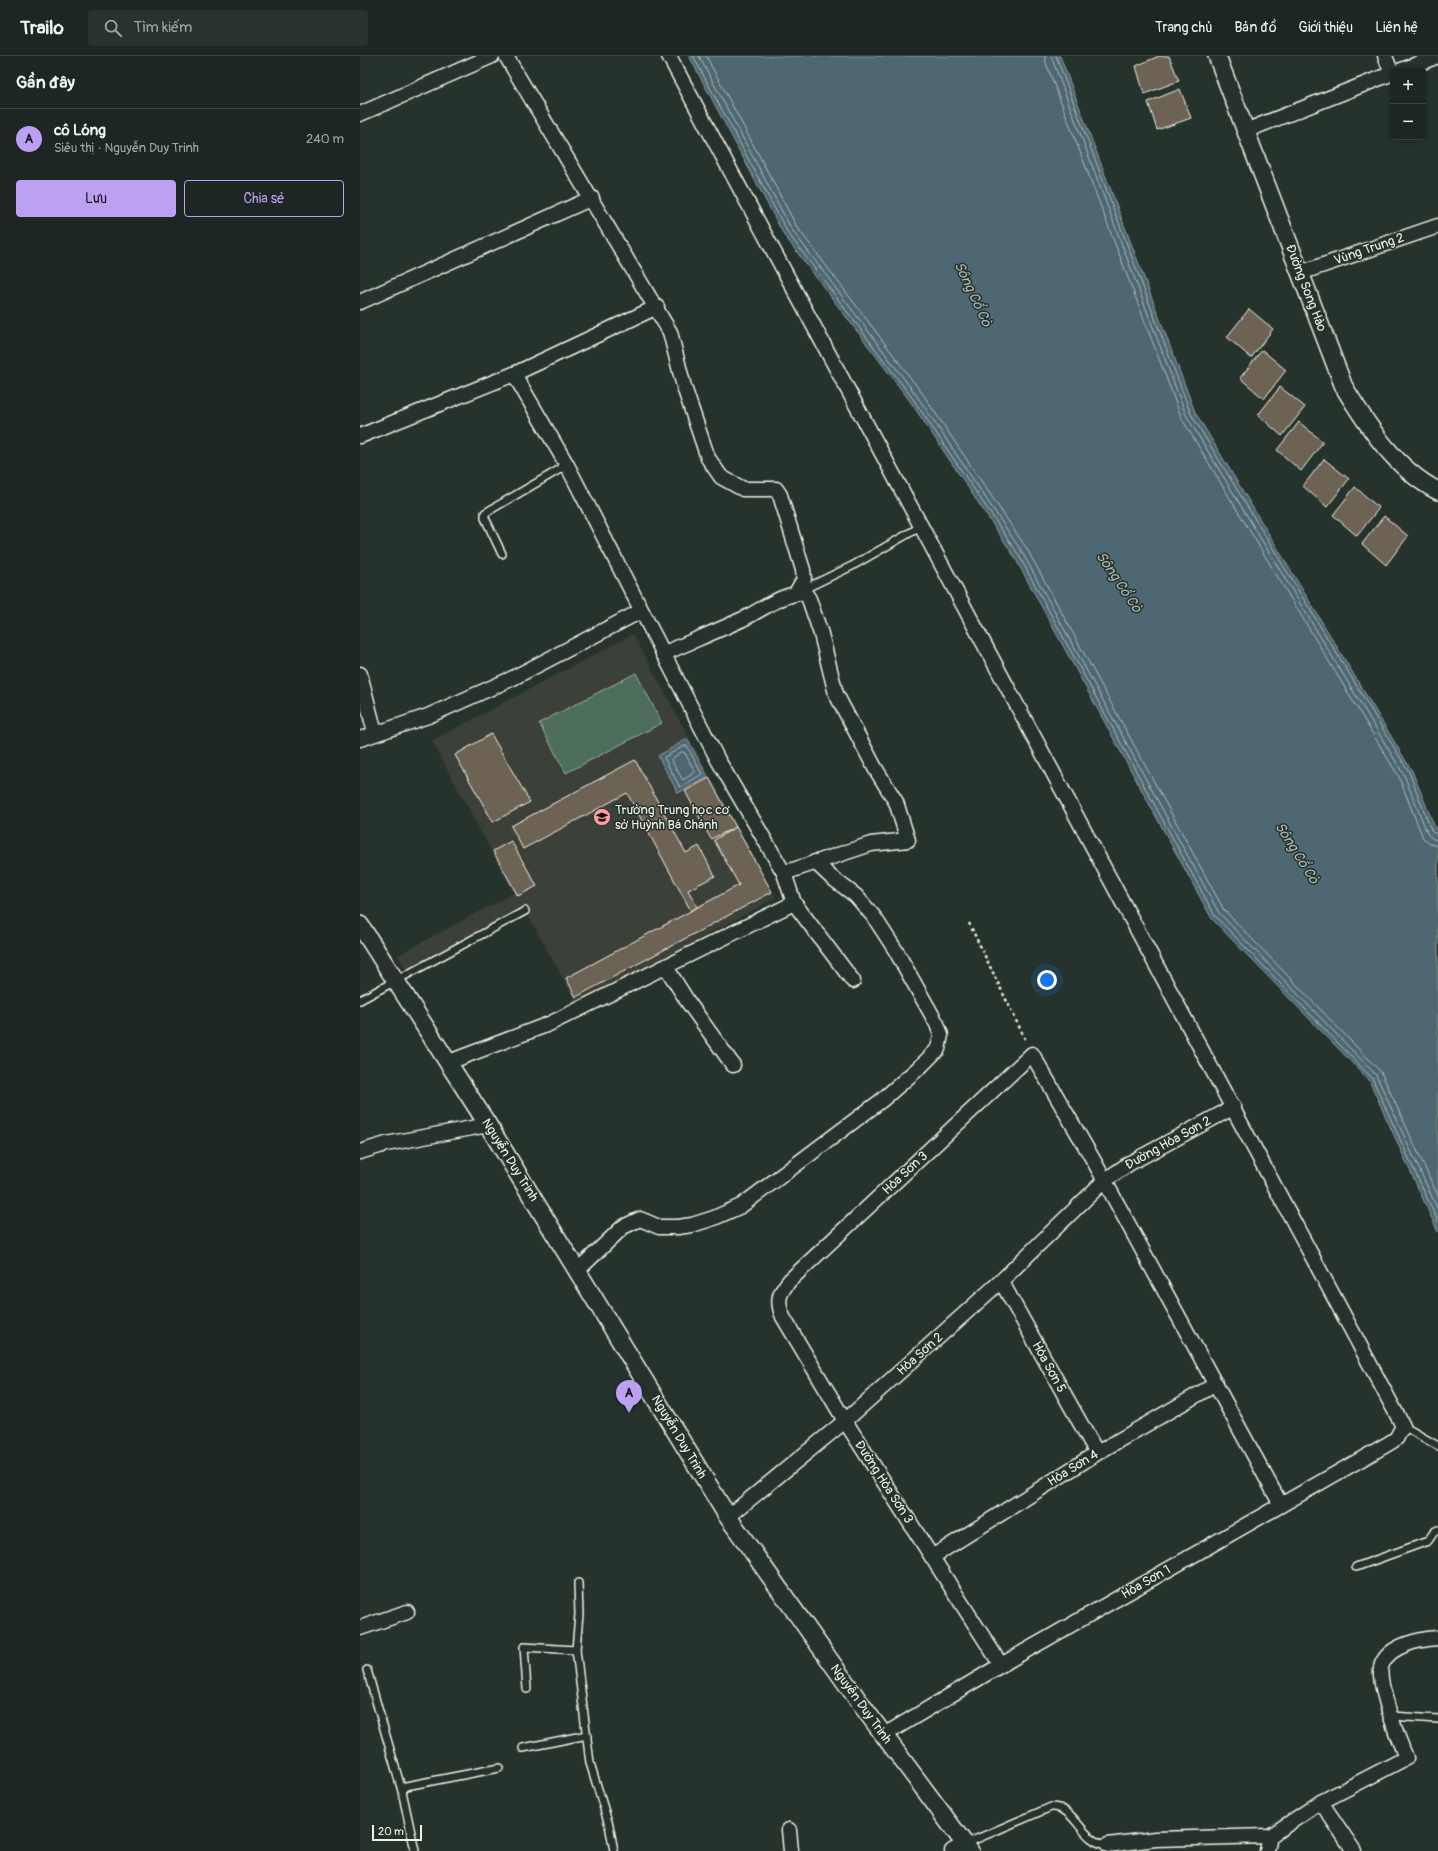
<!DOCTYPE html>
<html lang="vi">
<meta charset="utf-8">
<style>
:root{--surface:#1c2622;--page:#29322f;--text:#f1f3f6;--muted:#a0a5a5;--line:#3a4340;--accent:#bca0f2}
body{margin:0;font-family:Pangolin,sans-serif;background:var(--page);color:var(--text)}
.controls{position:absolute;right:12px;top:12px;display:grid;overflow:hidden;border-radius:4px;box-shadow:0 2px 6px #0003}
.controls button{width:36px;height:36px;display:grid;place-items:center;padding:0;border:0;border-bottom:1px solid var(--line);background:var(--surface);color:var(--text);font:20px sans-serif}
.scale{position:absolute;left:12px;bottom:10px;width:50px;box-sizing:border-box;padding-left:4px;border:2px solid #f4f1e8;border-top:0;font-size:11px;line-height:14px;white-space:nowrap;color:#f4f1e8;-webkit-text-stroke:3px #26332d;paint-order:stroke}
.you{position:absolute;left:687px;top:924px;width:14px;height:14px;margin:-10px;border:3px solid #fff;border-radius:50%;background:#1a73e8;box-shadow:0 0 0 6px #1a73e833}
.badge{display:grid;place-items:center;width:26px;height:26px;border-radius:50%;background:var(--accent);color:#111;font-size:13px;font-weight:700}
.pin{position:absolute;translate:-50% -33px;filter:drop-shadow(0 1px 2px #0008)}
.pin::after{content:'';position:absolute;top:21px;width:14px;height:12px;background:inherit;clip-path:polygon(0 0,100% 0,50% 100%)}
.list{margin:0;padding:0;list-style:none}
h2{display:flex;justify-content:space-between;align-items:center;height:52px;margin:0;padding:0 16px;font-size:17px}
h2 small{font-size:13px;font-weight:400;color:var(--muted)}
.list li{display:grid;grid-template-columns:26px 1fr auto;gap:12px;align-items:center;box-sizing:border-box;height:60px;padding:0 16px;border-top:1px solid var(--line)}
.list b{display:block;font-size:15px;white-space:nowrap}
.list p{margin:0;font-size:13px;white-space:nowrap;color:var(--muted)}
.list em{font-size:13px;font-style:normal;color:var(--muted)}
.actions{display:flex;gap:8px;padding:12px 16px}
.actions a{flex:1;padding:9px 0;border:1px solid var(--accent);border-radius:4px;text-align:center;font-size:14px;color:var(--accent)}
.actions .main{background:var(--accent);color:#111}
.icon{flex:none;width:22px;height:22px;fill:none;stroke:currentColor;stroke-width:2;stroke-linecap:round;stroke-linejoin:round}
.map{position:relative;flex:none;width:1078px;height:1795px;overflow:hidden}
header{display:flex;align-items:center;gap:24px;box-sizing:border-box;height:56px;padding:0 20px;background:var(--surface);border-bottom:1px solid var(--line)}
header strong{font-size:19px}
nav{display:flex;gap:22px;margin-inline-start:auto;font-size:14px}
.search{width:280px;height:36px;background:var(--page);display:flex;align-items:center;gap:10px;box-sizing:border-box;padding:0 14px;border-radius:4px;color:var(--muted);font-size:15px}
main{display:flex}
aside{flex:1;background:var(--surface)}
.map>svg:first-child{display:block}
.built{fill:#3b4139}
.green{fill:#4e6e58;stroke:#a1b0a0}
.water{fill:#4d6772;stroke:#909ea1}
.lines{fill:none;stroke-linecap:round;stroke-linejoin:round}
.shore{stroke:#b1bab9;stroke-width:1}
.building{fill:#6c6354;stroke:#f4f1e8}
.service-casing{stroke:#f4f1e8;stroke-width:10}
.minor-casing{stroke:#f4f1e8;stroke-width:17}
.tertiary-casing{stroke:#f4f1e8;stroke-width:20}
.path{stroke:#f4f1e8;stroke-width:2.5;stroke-dasharray:3 3;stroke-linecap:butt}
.service{stroke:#26332d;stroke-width:7}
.minor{stroke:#26332d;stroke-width:14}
.tertiary{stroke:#26332d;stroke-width:17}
.labels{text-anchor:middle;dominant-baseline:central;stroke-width:3;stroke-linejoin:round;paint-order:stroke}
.street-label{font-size:13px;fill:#f4f1e8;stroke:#26332d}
.poi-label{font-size:13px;fill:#f4f1e8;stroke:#26332d;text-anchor:start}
.water-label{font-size:14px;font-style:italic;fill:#b1bab9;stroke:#26332d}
</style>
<header>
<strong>Trailo</strong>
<div class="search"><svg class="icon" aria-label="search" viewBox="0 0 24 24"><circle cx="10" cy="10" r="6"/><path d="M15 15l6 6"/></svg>Tìm kiếm</div>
<nav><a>Trang chủ</a><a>Bản đồ</a><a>Giới thiệu</a><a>Liên hệ</a></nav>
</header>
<main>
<aside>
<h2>Gần đây<small></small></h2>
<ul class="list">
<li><span class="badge">A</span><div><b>cô Lóng</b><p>Siêu thị · Nguyễn Duy Trinh</p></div><em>240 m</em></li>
</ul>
<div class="actions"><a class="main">Lưu</a><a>Chia sẻ</a></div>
</aside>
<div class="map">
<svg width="1078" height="1795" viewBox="0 0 1078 1795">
<rect width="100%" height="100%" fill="#26332d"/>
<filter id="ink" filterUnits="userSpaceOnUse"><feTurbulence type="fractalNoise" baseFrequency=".025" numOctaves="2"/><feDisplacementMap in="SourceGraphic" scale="8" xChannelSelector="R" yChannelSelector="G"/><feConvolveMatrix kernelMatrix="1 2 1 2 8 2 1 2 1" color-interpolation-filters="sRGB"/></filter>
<g filter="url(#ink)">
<!-- built -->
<polygon class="built" points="273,578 416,842 217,948 168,859 50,921 38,899 154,837 72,685"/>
<!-- green -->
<polygon class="green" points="276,617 302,667 206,717 179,667"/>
<!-- water -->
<g class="water">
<polygon points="329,0 700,0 835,356 1052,715 1078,779 1078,1176 1009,1024 852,863 654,500 550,345 424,179"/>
<polygon points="327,683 348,721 318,737 298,700"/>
</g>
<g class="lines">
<!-- shore -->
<g class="shore">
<polyline points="333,0 428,177 553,343 658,498 855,860 1012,1022 1078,1166"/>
<polyline points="339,0 432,174 557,340 662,496 859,857 1016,1019 1078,1154"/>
<polyline points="346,0 437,171 562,337 667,493 864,854 1021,1016 1078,1140"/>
<polyline points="685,0 686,7 822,363 1039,721 1063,782 1070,788 1078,790"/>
<polyline points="691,0 826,359 1044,719 1068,779 1073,783 1078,784"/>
<polyline points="696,0 831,358 1049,716 1072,776 1078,779"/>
<polygon points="324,690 327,690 342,718 320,731 304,702"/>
<polygon points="322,696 325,697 335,716 323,724 311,704"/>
</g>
</g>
<!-- building -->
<g class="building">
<polygon points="799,0 809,0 819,25 784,38 776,10"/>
<polygon points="820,33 831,62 797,74 788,46"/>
<polygon points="889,253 913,273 891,302 867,281"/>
<polygon points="902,294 926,314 904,343 880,322"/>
<polygon points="920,331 945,351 922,380 898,359"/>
<polygon points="939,366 963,386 941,415 917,394"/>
<polygon points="964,403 989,423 967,451 943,430"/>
<polygon points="995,431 1019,452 997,480 973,459"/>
<polygon points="1024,460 1048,480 1026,509 1002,488"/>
<polygon points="131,678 170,746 133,766 95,699"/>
<polygon points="275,704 326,797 339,790 355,820 328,834 337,851 331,855 267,737 163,793 151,770"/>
<polygon points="349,722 376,771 351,783 325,735"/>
<polygon points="376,771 412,836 216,941 206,922 379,829 354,784"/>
<polygon points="151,785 177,830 158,840 133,795"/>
</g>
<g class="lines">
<defs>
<g id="service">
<polyline points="142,498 125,462 125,457 207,409"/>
<polyline points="440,535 492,510 560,471"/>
<polyline points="0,944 165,855"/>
<polyline points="1043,1370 1078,1390"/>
<polyline points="996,1511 1068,1485 1074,1476 1078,1474"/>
<polyline points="218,1527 219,1558 216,1594 230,1707 249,1769 254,1795"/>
<polyline points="7,1614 42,1735 46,1730 139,1712"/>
<polyline points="167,1633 164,1591 216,1594"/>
<polyline points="1031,1660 1078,1663"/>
<polyline points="163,1692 227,1679"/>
<polyline points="42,1735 55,1795"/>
<path d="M605 1788 691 1751C717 1750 720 1787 748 1789"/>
</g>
<g id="minor">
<polyline points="146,0 310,276 324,331 348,402 361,421 383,433 416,433 420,439 443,514 444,523 436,537"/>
<path d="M309 0C553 457 800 912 1043 1370L1036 1383 1026 1389 641 1609 524 1679"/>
<polyline points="1025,0 1032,18"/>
<polyline points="1039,15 1078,0"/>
<polyline points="0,58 132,0"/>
<polyline points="885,75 1033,17"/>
<polyline points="940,217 1078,170"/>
<polyline points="0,246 232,142"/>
<polyline points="154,318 207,409 358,704 424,817 434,847 493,925"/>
<polyline points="0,380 154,318 297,251"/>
<path d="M303 598C330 586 357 575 383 563 401 554 425 536 445 537L449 543 461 578 476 638 515 712 536 746 548 784 511 788 424 817"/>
<polyline points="0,618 15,677"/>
<polyline points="0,683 68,660 151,623 281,555"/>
<polyline points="306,911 328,946 373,1009"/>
<polyline points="89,1006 189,968 434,847"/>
<polyline points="0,1096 26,1088 128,1069"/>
<polyline points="218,1214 263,1171 280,1163 299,1171 318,1171 332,1169 354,1162 381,1150 522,1044 562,1009 578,993 581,979 577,968 536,895 514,861 496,840 471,821 455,806"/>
<polyline points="641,1225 737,1397"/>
<polyline points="368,1461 485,1365 641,1225 744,1125 770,1107 874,1051"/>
<polyline points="572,1501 737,1397 856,1328"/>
<polyline points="0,1572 47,1556"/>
<path d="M641 1609 485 1365 423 1261C416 1244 419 1237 430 1224L672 998 735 1107 921 1449"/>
<polyline points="961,1746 994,1795"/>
<polyline points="429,1774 431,1795"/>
<polyline points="748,1789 795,1783 910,1780"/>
<polyline points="592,1795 604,1788"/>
<path d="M907 1795 910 1780 961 1746 1046 1702C1039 1685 1015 1623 1022 1608 1030 1589 1060 1583 1078 1582"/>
</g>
<g id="tertiary">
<path d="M857 0 984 331C1007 369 1036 414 1078 435"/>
<polyline points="0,869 128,1069 368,1461 503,1651 610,1795"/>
</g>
</defs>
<!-- service casing -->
<use href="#service" class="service-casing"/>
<!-- minor casing -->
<use href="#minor" class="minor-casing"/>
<!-- tertiary casing -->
<use href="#tertiary" class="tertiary-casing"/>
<!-- path -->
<polyline class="path" points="609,867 666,985"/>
<!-- service -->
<use href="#service" class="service"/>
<!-- minor -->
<use href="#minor" class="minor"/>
<!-- tertiary -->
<use href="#tertiary" class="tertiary"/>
</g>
</g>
<!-- icons -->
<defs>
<symbol id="school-disc" viewBox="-11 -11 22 22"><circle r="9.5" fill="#ff9aa2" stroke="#26332d"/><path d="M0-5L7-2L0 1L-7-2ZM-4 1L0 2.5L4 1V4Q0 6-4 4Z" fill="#111"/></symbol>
</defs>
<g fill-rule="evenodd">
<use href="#school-disc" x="232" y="751" width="20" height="20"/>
</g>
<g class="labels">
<!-- street labels -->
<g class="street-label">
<text transform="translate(1009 193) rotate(-19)">Vùng Trung 2</text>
<text transform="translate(946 232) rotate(69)">Đường Song Hào</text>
<text transform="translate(808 1087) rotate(-29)">Đường Hỏa Sơn 2</text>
<text transform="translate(150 1104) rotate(58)">Nguyễn Duy Trinh</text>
<text transform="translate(545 1117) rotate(-43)">Hỏa Sơn 3</text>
<text transform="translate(560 1298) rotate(-42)">Hỏa Sơn 2</text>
<text transform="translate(689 1311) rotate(61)">Hỏa Sơn 5</text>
<text transform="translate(319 1381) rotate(59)">Nguyễn Duy Trinh</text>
<text transform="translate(713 1412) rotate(-32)">Hỏa Sơn 4</text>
<text transform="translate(524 1426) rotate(57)">Đường Hỏa Sơn 3</text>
<text transform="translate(786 1526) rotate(-30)">Hỏa Sơn 1</text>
<text transform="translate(501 1648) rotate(54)">Nguyễn Duy Trinh</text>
</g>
<!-- poi labels -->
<g class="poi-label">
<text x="255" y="754">Trường Trung học cơ<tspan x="255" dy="15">sở Huỳnh Bá Chánh</tspan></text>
</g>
<!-- water labels -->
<g class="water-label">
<text transform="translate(613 238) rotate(65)">Sông Cổ Cò</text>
<text transform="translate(759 526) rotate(56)">Sông Cổ Cò</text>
<text transform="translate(937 797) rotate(58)">Sông Cổ Cò</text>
</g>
</g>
</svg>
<div class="controls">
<button>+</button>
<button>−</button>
</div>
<div class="scale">20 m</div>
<div class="you"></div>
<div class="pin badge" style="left:269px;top:1357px">A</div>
</div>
</main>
